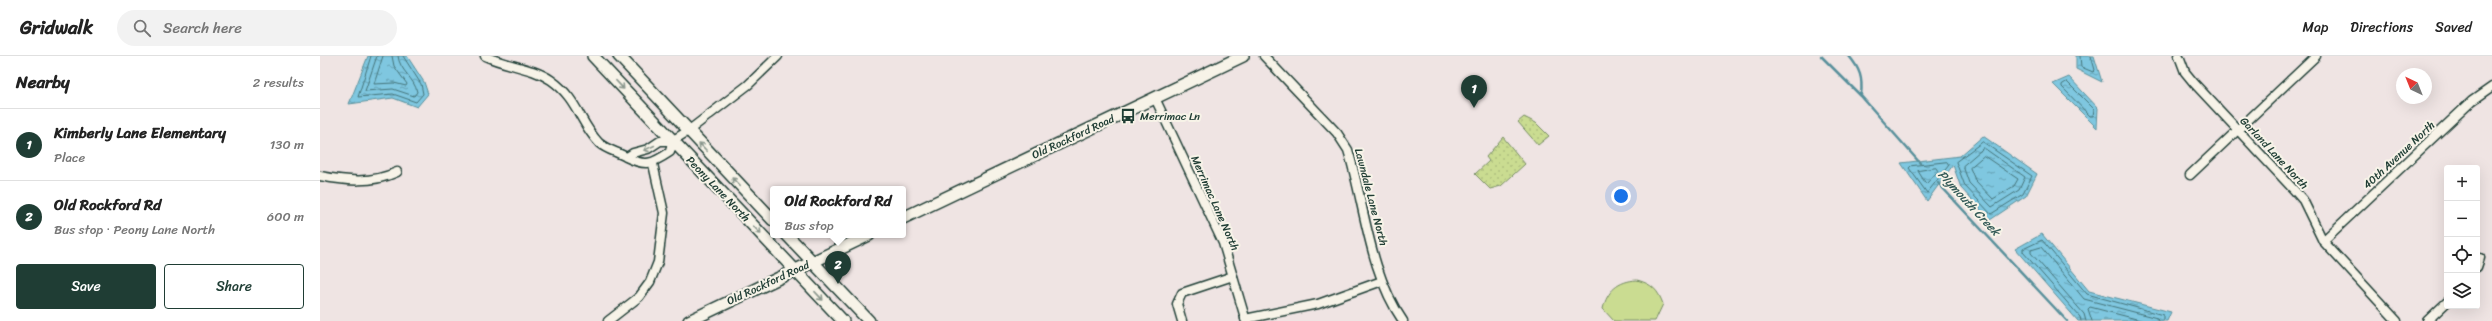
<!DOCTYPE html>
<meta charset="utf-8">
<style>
:root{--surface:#fff;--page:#f2f2f2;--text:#222;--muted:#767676;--line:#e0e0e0;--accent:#1f3d34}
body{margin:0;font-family:Sriracha,sans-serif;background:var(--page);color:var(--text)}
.controls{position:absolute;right:12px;bottom:12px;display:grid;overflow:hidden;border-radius:4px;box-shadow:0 4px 16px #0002}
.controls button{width:36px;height:36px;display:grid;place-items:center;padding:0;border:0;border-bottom:1px solid var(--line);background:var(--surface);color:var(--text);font:20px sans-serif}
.compass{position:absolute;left:2076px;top:12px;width:36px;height:36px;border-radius:50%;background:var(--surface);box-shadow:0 4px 16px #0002;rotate:317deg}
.you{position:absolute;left:1301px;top:140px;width:14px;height:14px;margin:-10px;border:3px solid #fff;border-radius:50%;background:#1a73e8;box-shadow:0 0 0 6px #1a73e833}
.badge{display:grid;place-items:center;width:26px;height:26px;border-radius:50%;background:var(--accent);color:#fff;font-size:13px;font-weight:700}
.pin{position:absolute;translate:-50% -33px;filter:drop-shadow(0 1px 2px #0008)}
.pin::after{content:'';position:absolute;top:21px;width:14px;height:12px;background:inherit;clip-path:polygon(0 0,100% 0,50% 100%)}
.popup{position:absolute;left:450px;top:130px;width:136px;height:52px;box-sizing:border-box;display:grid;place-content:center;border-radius:4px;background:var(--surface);filter:drop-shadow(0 1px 3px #0005);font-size:13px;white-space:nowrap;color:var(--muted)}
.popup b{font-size:15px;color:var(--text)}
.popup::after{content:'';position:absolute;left:50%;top:100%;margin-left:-8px;border:8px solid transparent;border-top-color:var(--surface)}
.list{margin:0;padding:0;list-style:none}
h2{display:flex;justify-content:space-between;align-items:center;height:52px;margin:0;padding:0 16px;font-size:17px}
h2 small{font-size:13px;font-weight:400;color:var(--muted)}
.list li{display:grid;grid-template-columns:26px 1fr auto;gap:12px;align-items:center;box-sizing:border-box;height:72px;padding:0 16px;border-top:1px solid var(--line)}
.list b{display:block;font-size:15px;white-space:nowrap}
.list p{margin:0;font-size:13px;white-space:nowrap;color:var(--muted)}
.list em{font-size:13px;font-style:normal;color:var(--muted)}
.actions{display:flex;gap:8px;padding:12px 16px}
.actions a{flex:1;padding:9px 0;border:1px solid var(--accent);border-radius:4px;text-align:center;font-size:14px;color:var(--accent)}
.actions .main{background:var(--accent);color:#fff}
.icon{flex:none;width:22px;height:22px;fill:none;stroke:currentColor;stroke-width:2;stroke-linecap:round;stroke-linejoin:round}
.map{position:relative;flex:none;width:2172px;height:265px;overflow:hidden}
header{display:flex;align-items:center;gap:24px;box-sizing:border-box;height:56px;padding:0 20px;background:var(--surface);border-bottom:1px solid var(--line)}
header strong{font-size:19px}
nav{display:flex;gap:22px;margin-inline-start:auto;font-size:14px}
.search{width:280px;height:36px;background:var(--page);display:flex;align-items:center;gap:10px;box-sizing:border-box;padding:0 14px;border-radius:22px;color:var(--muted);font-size:15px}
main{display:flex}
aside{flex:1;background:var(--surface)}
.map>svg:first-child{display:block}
.grass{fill:#cadc91;stroke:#748c62}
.park{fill:url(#park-dots);stroke:#748c62}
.water{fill:url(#water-ripples);stroke:#59909b}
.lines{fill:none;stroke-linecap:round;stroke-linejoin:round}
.shore{stroke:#457479;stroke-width:1}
.stream{stroke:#59909b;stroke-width:2.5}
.street-casing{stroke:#1f3d34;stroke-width:11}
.secondary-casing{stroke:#1f3d34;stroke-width:14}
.street{stroke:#f7f3e8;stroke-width:8}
.secondary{stroke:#f7f3e8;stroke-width:11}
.oneway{stroke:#8b988e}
.labels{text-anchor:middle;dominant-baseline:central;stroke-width:4;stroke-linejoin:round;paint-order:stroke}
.poi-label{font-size:11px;fill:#1f3d34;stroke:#f7f3e8;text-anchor:start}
.street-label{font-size:11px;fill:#1f3d34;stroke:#f7f3e8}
.water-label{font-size:12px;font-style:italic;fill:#325956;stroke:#f7f3e8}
</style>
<header>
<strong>Gridwalk</strong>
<div class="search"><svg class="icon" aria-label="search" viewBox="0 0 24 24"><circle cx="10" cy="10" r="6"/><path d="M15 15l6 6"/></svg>Search here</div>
<nav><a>Map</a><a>Directions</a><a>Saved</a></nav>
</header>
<main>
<aside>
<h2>Nearby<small>2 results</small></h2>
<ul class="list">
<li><span class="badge">1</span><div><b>Kimberly Lane Elementary</b><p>Place</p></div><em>130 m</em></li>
<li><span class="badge">2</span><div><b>Old Rockford Rd</b><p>Bus stop · Peony Lane North</p></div><em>600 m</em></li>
</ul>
<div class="actions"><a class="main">Save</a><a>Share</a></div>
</aside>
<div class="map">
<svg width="2172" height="265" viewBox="0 0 2172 265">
<defs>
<pattern id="park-dots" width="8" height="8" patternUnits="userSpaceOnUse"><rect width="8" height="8" fill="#cadc91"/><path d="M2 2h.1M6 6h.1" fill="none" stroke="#adbe7e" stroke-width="1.8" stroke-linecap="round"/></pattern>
<pattern id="water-ripples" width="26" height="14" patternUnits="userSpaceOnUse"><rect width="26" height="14" fill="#7fc7e0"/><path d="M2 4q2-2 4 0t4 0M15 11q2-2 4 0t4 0" fill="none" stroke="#67a3b6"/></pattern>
</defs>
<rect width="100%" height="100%" fill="#efe4e3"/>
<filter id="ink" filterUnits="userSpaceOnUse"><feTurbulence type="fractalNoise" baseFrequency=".025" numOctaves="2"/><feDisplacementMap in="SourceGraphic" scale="8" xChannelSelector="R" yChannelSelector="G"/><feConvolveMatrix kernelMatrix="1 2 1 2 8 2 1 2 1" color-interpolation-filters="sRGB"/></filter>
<g filter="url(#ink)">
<!-- grass -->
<path class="grass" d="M1317 224C1332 228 1338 234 1343 248L1335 265H1294L1283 253C1287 235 1298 225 1317 224Z"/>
<!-- park -->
<g class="park">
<polygon points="1204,61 1216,67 1229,80 1218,89 1198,66"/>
<polygon points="1183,81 1205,108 1181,130 1170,133 1155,118 1169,105 1166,101"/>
</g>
<!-- water -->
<g class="water">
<polygon points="48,0 87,0 104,26 108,38 97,51 73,42 29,48"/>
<polygon points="1756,0 1774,0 1782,26 1756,13"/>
<polygon points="1749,21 1778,52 1777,72 1733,28"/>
<polygon points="1663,80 1717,118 1706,140 1670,164 1641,132 1633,109 1607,145 1581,107 1640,100"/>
<polygon points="1722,178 1769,235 1851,256 1847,265 1758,265 1695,193"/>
</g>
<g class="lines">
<!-- shore -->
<g class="shore">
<polyline points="51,0 38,41 73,38 96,46 103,38 101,28 83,0"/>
<path d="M57 0 45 35 73 33 94 40 97 36C95 23 79 14 78 0"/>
<polyline points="63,0 54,28 74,27 86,30 87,28 74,10 72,0"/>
<polyline points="1760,0 1761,11 1773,16 1775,14 1771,0"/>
<polygon points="1747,26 1774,53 1773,60 1770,60 1742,31 1742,29"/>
<polygon points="1663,86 1712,120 1703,138 1671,158 1645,130 1636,106"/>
<polygon points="1664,92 1705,121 1699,134 1672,151 1649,127 1643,110"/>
<polygon points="1664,100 1698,123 1694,130 1673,143 1655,124 1650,112"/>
<polygon points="1627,106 1629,109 1607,137 1589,112 1591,110"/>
<polygon points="1616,112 1618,115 1606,128 1598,115"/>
<polyline points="1761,265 1760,261 1703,196 1703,193 1722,184 1767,238 1843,259 1843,265"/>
<polyline points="1766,265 1764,258 1711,197 1711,194 1721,191 1764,243 1837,262 1838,265"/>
<polyline points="1772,265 1768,253 1770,251 1824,265"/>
</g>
<!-- stream -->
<g class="stream">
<polyline points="1501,0 1541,40 1600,107"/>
<path d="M1529 0C1540 13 1543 22 1541 39"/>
<polyline points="1618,127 1747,265"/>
</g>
<defs>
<g id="street">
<path d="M165 0C186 10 212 11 231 24 258 43 259 66 279 87 287 94 298 96 306 101 326 111 332 108 350 96L352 85"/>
<path d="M944 0 1017 77 1028 94C1045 150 1049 216 1083 265"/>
<polyline points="1859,0 1865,16 1874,27 1975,135 1983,144 2003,185 2077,265"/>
<polyline points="835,42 903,187 926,265"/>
<polyline points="307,101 313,97 328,93 340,85 352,85 368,75 428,29 458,0"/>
<polyline points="1870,119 1996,0"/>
<path d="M0 120C27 125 51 128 77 116"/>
<polyline points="2003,185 2152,45 2172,31"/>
<polyline points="2157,211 2160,202"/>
<polyline points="925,263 998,248 1062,225"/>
<polyline points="288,265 319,241 330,226 338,206 344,157 333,108"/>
<polyline points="862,265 857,248 862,237 913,220"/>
<polyline points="2107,265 2127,246"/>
</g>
<g id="secondary">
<polyline points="273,0 523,265"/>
<polyline points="299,0 453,164"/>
<polyline points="583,162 923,0"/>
<polyline points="467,179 549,265"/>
<polyline points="369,265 549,179"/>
</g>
</defs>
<!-- street casing -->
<use href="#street" class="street-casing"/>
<!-- secondary casing -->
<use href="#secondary" class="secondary-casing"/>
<!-- street -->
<use href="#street" class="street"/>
<!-- secondary -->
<use href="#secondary" class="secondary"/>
</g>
<!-- one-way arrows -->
<defs><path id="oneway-shaft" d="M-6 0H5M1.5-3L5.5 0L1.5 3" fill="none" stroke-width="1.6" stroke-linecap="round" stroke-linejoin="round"/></defs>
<g class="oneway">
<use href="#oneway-shaft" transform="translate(300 29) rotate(47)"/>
<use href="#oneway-shaft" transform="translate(383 91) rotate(-134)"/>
<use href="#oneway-shaft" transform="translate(329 92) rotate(155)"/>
<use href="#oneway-shaft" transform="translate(416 126) rotate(-134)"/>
<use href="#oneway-shaft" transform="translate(437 174) rotate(46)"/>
<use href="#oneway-shaft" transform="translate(499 240) rotate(47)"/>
</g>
</g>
<!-- icons -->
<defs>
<symbol id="bus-bare" viewBox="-9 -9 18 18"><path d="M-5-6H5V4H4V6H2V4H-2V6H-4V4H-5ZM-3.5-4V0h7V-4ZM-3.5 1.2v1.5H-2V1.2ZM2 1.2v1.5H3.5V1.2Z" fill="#1f3d34" stroke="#f7f3e8" stroke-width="2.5" paint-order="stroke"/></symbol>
</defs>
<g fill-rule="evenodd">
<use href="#bus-bare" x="797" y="49" width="22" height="22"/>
</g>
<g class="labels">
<!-- poi labels -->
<g class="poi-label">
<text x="820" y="60">Merrimac Ln</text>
</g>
<!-- street labels -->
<g class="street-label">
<text transform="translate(753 81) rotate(-25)">Old Rockford Road</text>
<text transform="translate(1954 97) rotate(47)">Garland Lane North</text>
<text transform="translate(2079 99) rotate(-43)">40th Avenue North</text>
<text transform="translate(398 133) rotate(46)">Peony Lane North</text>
<text transform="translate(1051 141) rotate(75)">Lawndale Lane North</text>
<text transform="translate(895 147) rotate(66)">Merrimac Lane North</text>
<text transform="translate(448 227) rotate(-25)">Old Rockford Road</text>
</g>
<!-- water labels -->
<g class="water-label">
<text transform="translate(1649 147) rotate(47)">Plymouth Creek</text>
</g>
</g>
</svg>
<div class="controls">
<button>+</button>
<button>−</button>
<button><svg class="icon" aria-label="locate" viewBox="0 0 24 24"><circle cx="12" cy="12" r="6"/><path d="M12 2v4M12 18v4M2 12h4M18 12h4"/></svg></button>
<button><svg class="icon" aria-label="layers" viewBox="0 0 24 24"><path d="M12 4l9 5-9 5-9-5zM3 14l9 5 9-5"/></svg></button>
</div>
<svg class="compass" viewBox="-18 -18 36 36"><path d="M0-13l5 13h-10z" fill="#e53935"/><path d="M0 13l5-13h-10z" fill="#767676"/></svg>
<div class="you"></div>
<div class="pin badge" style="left:1154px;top:52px">1</div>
<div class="pin badge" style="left:518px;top:228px">2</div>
<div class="popup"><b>Old Rockford Rd</b>Bus stop</div>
</div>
</main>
